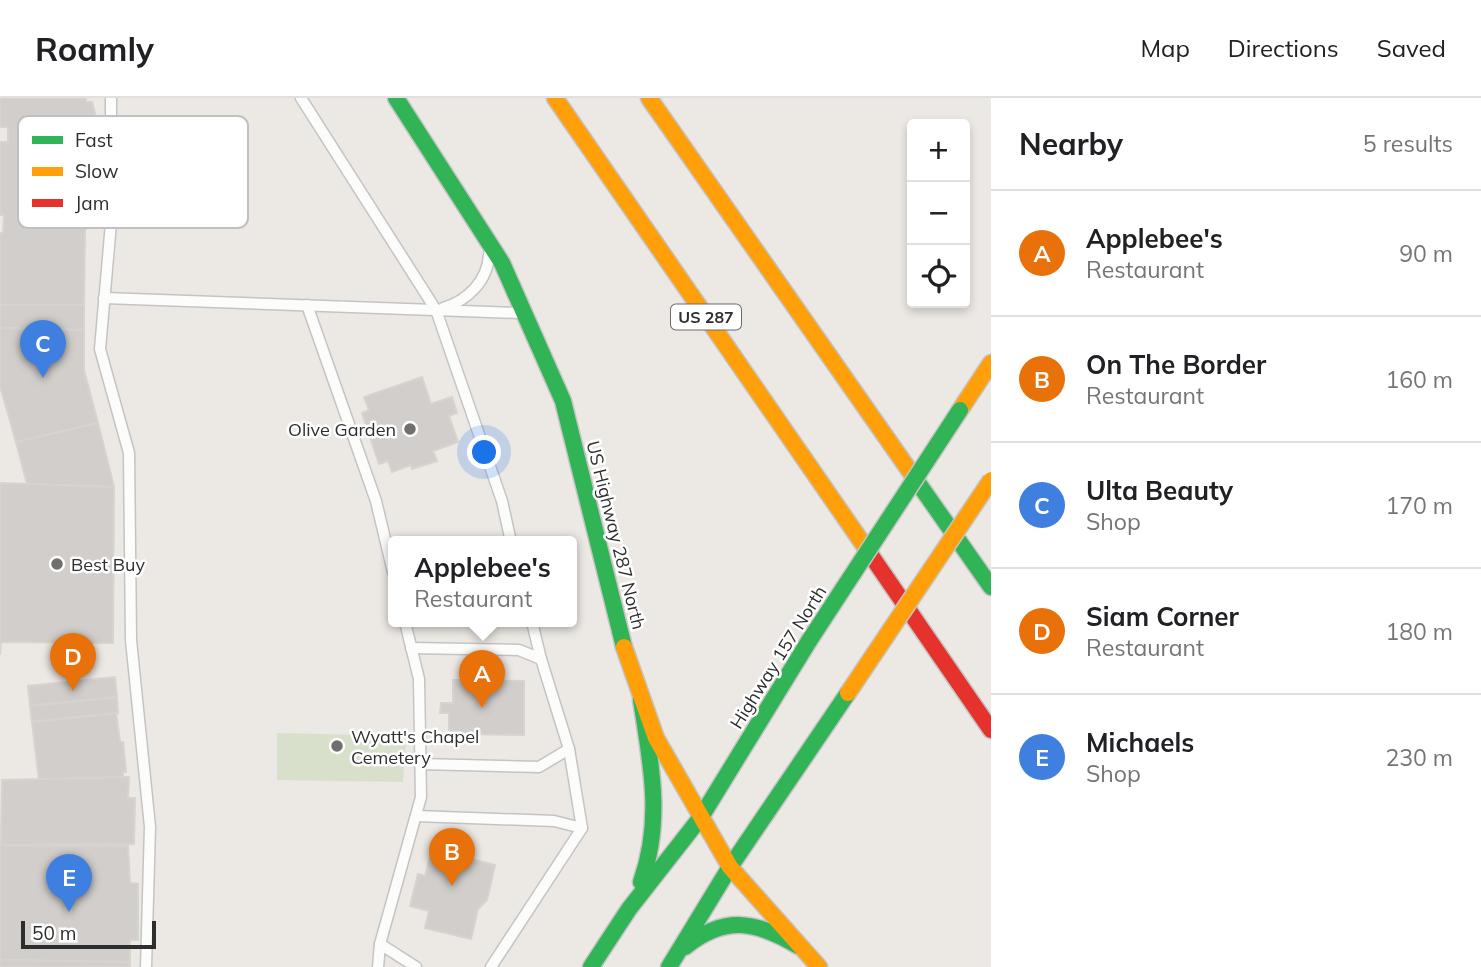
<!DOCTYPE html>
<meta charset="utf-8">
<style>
:root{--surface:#fff;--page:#f6f6f6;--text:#202124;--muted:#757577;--line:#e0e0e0;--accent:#0b8043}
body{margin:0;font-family:Mulish,sans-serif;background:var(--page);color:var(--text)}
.controls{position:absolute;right:21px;top:21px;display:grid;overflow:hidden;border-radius:7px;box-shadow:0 4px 10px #0003}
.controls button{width:63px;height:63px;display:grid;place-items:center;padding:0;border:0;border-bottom:2px solid var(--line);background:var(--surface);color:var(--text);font:35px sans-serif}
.scale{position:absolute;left:21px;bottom:18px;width:135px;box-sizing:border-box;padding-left:7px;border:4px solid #2e2e2e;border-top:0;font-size:19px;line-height:24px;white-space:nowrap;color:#2e2e2e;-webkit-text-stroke:5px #fff;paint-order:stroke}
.you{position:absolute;left:485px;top:355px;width:24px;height:24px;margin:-18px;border:5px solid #fff;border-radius:50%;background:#1a73e8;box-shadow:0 0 0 10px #1a73e833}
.badge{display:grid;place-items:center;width:46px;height:46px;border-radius:50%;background:var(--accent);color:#fff;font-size:23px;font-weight:700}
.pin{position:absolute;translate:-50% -58px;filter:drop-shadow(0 2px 4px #0008)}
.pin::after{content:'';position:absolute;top:37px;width:24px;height:21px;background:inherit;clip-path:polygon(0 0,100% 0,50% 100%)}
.popup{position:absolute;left:388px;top:438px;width:189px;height:91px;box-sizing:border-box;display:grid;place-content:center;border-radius:7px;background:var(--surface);filter:drop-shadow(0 2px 5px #0005);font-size:23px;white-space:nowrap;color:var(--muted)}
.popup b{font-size:26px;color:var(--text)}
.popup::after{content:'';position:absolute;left:50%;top:100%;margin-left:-14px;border:14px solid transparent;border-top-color:var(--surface)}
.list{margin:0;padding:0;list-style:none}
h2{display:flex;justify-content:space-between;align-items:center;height:91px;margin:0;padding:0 28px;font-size:30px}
h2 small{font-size:23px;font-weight:400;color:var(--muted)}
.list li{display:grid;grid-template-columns:46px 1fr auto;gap:21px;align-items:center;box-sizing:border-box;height:126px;padding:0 28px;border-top:2px solid var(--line)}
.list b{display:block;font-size:26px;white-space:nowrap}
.list p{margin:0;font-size:23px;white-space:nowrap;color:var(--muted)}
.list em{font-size:23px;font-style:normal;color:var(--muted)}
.icon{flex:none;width:38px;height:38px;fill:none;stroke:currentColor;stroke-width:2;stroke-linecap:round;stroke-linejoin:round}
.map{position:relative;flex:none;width:991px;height:869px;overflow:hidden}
header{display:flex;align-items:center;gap:42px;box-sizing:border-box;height:98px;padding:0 35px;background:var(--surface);border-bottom:2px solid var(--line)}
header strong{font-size:33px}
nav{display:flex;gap:38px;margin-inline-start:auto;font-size:24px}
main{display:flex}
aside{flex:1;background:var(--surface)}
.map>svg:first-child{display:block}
.cemetery{fill:#d8e0cc}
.building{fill:#d1cecb;stroke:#d7d4d0;stroke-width:2}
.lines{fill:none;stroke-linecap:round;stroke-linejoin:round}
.lane-casing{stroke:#c5c4c5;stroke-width:13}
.fast-casing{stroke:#c5c4c5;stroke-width:19}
.slow-casing{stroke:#c5c4c5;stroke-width:19}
.jam-casing{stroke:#c5c4c5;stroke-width:19}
.lane{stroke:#fcfcfb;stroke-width:10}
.fast{stroke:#30b455;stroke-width:16}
.slow{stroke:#ff9f0a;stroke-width:16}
.jam{stroke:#e5322d;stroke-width:16}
.fast-bridge-casing{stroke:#c6c5c4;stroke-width:19;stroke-linecap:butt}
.slow-bridge-casing{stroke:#c6c5c4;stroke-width:19;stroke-linecap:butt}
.fast-bridge{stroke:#30b455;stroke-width:16}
.slow-bridge{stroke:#ff9f0a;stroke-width:16}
.poi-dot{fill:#706f6e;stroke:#fff;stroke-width:2.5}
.labels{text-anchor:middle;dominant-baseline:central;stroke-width:5;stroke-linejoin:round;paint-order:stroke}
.shield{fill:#fff;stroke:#6d6d6d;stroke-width:2}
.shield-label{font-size:16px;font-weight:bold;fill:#2e2e2e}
.poi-label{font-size:18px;fill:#2e2e2e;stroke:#fff;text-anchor:start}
.street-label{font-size:18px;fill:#2e2e2e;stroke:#fff}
.key{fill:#fff;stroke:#c0c0c0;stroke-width:2}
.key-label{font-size:19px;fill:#2e2e2e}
</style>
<header>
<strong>Roamly</strong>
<nav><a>Map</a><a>Directions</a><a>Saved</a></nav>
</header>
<main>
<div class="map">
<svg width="991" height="869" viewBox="0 0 991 869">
<rect width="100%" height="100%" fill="#ece8e4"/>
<!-- cemetery -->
<polygon class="cemetery" points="277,635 406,638 403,684 277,682"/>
<!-- building -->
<g class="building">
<polygon points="0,0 86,0 86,4 92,4 97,23 97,43 92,62 86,62 84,207 0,207 0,135 3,135 4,117 0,117 0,44 8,44 8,29 0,29"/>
<polygon points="0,207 84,207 84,232 0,230"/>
<polygon points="0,230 84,232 84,272 98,325 16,344 0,288"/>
<polygon points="422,279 431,306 452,299 457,315 449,318 458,344 433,353 437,363 412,371 411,367 392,374 388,363 379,366 362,315 369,312 364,299"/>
<polygon points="98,325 114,389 27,386 16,344"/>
<polygon points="0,385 114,389 113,545 1,544 0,557"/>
<polygon points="115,579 117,599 30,608 28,588"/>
<polygon points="453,582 524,583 524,637 449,636 449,615 440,615 441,605 453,605"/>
<polygon points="117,599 118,615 32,624 30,608"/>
<polygon points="116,615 120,644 123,644 126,674 123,674 123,679 39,682 32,624"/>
<polygon points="129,679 128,700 135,700 134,746 1,747 2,682"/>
<polygon points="434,744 448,748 445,759 455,762 456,757 495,767 487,802 478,811 471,841 425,830 429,813 410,808 418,776 425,778"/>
<polygon points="0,747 128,748 130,785 138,786 138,842 130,842 130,864 0,862"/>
<polygon points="0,862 130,864 130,869 0,869"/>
</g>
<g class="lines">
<defs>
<g id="lane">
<polyline points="111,0 111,125 100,251 129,355 131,542 150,729 146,869"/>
<polyline points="301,0 436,212 502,403 511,444"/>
<polyline points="104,200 520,215"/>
<polyline points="307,207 376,403 393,474"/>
<path d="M443 210C467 203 488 183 489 156"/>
<polyline points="532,524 541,561"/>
<polyline points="411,550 519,552 541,561 569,651 539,669 421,666"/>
<polyline points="569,651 582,730"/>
<polyline points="416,718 554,723 582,730 491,869"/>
<polyline points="380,846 416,869"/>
<polyline points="378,869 380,846 421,699 419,581 405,524"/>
</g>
<g id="fast">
<polyline points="396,0 502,165 563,303 624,549"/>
<polyline points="916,382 991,489"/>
<path d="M641 602C651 665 663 723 641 784"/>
<path d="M685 849C725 817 756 823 798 848"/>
<polyline points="591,869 629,811 701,719 809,543"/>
<polyline points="669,869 730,769 848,595"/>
</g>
<g id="slow">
<polyline points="555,0 870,456"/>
<polyline points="649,0 916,382"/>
<polyline points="960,312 991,265"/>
<polyline points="624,549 656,640 730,769 819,869"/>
</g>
<polyline id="jam" points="870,456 991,632"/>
</defs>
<!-- lane casing -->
<use href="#lane" class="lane-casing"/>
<!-- fast casing -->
<use href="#fast" class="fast-casing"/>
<!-- slow casing -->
<use href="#slow" class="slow-casing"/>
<!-- jam casing -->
<use href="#jam" class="jam-casing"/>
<!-- lane -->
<use href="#lane" class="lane"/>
<!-- fast -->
<use href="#fast" class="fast"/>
<!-- slow -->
<use href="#slow" class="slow"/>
<!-- jam -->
<use href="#jam" class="jam"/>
<defs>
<polyline id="fast-bridge" points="809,543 960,312"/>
<polyline id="slow-bridge" points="848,595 991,382"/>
</defs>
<!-- fast-bridge casing -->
<use href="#fast-bridge" class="fast-bridge-casing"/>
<!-- slow-bridge casing -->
<use href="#slow-bridge" class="slow-bridge-casing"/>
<!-- fast-bridge -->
<use href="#fast-bridge" class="fast-bridge"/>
<!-- slow-bridge -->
<use href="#slow-bridge" class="slow-bridge"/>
</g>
<!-- markers -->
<g class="poi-dot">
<circle cx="410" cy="331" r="7"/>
<circle cx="57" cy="466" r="7"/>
<circle cx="337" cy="648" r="7"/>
</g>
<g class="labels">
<!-- shield labels -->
<rect class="shield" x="671" y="206.5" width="70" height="25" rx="5"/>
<g class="shield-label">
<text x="706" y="219">US 287</text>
</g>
<!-- poi labels -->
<g class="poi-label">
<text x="396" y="331" text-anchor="end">Olive Garden</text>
<text x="71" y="466">Best Buy</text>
<text x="351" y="638">Wyatt's Chapel<tspan x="351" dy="21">Cemetery</tspan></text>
</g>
<!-- street labels -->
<g class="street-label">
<text transform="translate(616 437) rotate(76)">US Highway 287 North</text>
<text transform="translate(778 559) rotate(-58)">Highway 157 North</text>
</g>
</g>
<!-- legend -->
<rect x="18" y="18" width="230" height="112" rx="10" class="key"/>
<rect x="32" y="38" width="31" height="8" fill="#30b455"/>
<rect x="32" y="69" width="31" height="9" fill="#ff9f0a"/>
<rect x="32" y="101" width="31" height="8" fill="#e5322d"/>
<g class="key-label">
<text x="75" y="49">Fast</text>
<text x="75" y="80">Slow</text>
<text x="75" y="112">Jam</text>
</g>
</svg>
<div class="controls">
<button>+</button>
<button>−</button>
<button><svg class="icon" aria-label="locate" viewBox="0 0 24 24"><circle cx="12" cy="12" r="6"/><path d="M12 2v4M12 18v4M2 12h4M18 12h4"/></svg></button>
</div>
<div class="scale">50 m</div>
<div class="you"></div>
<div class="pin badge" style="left:482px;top:610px;background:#e8710a">A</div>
<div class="popup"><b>Applebee's</b>Restaurant</div>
<div class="pin badge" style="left:452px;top:788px;background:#e8710a">B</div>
<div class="pin badge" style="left:43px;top:280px;background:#3f7fe0">C</div>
<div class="pin badge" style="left:73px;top:593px;background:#e8710a">D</div>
<div class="pin badge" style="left:69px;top:814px;background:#3f7fe0">E</div>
</div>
<aside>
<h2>Nearby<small>5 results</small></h2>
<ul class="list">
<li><span class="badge" style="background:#e8710a">A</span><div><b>Applebee's</b><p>Restaurant</p></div><em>90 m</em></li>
<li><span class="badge" style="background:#e8710a">B</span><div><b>On The Border</b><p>Restaurant</p></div><em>160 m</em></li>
<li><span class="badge" style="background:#3f7fe0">C</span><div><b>Ulta Beauty</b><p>Shop</p></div><em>170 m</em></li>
<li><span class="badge" style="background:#e8710a">D</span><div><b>Siam Corner</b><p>Restaurant</p></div><em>180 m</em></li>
<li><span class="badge" style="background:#3f7fe0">E</span><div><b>Michaels</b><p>Shop</p></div><em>230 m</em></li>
</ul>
</aside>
</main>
